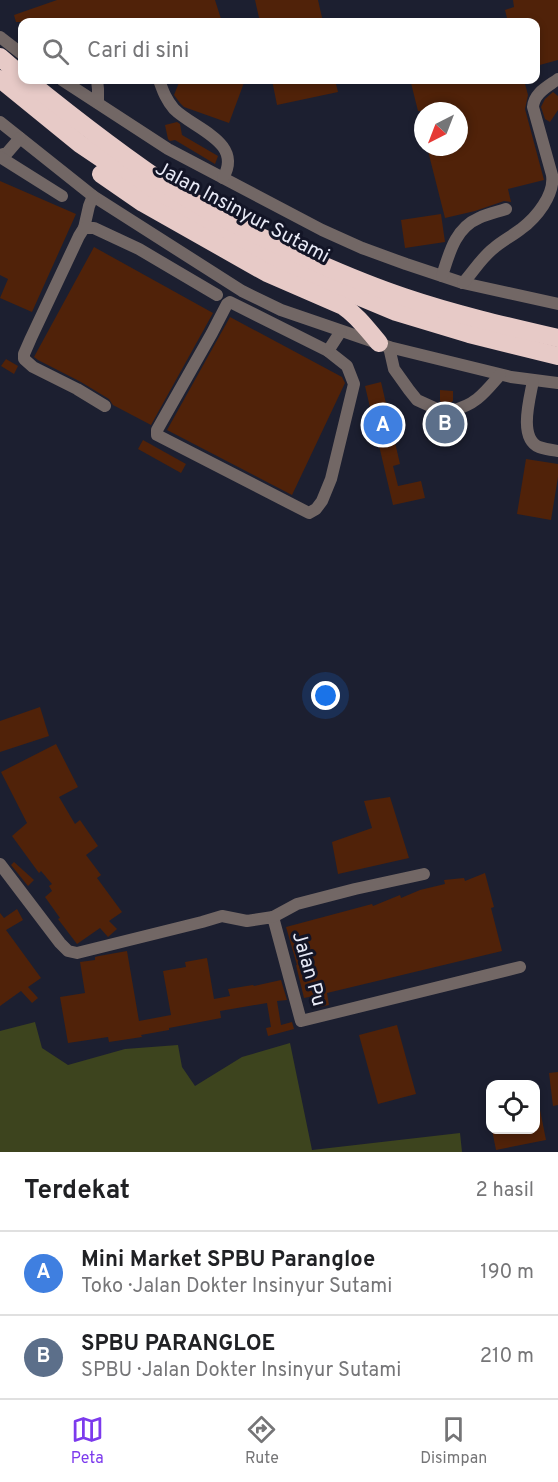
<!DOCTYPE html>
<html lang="id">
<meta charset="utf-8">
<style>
:root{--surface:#fff;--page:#f6f6f6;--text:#202124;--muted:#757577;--line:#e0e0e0;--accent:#7c3aed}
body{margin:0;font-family:Overpass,sans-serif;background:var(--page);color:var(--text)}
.controls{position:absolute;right:18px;bottom:18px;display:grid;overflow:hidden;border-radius:12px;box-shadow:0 3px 9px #0003}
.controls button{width:54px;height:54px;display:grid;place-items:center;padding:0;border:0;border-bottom:2px solid var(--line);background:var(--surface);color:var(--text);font:30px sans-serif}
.compass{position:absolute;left:414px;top:102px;width:54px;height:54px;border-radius:50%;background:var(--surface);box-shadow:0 3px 9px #0003;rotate:222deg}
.you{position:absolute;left:326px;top:696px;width:21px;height:21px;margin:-15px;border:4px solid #fff;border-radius:50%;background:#1a73e8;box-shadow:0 0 0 9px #1a73e833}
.badge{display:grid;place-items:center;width:39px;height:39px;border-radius:50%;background:var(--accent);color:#fff;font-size:20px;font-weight:700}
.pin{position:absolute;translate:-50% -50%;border:3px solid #fff;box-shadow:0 2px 6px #0006}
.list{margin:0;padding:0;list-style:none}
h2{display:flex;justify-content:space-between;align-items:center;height:78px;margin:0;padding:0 24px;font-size:26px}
h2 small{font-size:20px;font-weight:400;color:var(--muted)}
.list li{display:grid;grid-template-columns:39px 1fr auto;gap:18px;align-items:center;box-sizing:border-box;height:84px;padding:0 24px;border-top:2px solid var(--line)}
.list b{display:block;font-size:22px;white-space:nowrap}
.list p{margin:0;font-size:20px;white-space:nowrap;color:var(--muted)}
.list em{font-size:20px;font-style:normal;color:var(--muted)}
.icon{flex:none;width:33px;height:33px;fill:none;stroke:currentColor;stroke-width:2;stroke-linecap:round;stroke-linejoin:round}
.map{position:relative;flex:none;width:558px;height:1152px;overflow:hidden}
.search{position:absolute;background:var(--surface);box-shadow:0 3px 9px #0003;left:18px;right:18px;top:18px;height:66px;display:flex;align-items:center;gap:15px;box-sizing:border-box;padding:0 21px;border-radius:12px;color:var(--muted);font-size:22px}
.sheet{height:246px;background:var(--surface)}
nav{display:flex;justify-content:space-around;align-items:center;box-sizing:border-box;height:84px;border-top:2px solid var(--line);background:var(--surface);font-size:16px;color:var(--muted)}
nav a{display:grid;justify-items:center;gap:3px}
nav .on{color:var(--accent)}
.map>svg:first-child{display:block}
.green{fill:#3d441e}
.building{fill:#502209}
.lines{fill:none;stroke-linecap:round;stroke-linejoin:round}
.minor{stroke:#726765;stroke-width:12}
.highway{stroke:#e7cac7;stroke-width:18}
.labels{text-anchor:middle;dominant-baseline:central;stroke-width:6;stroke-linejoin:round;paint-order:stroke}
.street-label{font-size:20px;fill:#e8eaf6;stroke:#131526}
</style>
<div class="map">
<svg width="558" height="1152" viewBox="0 0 558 1152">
<rect width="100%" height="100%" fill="#1c1f30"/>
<!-- green -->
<polygon class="green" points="35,1022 42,1048 68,1065 125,1049 178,1045 182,1067 195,1086 242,1057 290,1043 312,1150 460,1133 462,1152 0,1152 0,1031"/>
<!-- building -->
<g class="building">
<polygon points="57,0 215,0 222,22 16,22 14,15"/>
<polygon points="255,0 318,0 323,22 260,22"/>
<polygon points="513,0 558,0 558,60 536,66 536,22 508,22 505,10 514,7"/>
<polygon points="180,80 245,80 229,123 184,107 180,103 174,95"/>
<polygon points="272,80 335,80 338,92 277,105"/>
<polygon points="427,80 524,80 528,95 525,109 544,180 508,189 511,202 504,201 475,211 445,218 427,147 459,147 459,111 418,111 411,83"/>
<polygon points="553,92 558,96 558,110 550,122 545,119 541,107 545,99"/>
<polygon points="177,122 180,124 182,135 218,156 215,164 175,140 170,141 168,139 165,125"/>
<polygon points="0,181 76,214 32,312 0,298 8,279 0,275"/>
<polygon points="441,214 445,242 405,248 401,220"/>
<polygon points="94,247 213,313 151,425 113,405 109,399 81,382 38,360 34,357"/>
<polygon points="230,317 342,377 345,383 292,495 167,430"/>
<polygon points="6,359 18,366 14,374 1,366"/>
<polygon points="381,382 400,464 393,466 398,486 421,481 425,498 393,505 365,386"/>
<polygon points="440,390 453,391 453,401 446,406 440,401"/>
<polygon points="446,414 452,418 451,438 438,437 439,418 443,417"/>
<polygon points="143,440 186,464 181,473 138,449"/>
<polygon points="526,459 558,464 558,477 551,520 517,514"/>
<polygon points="40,707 49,736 0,752 0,721"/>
<polygon points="56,744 78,787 59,797 75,824 80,820 98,846 86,855 101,875 97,878 122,912 109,921 117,929 108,937 100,928 77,944 58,919 60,918 45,897 52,891 49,886 52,884 41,871 39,873 12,836 27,823 1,772"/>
<polygon points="390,797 409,858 338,874 332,842 372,828 364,801"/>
<polygon points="14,862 34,880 28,886 11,865"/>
<polygon points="485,873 494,907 491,908 502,951 327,993 329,1005 320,1007 318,995 304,998 296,965 297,965 286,927 372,904 373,906 400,895 401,898 420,890 445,884 444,880 464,878 465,881"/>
<polygon points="17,909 23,920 6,930 41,978 28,987 38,998 32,1003 21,991 0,1006 0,913 4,918"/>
<polygon points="127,951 139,1021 171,1015 163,971 186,967 185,962 207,958 214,999 230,996 228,989 253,985 254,986 281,980 287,1000 277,1001 281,1025 292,1022 294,1029 268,1036 266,1028 271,1027 267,1003 220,1011 221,1018 169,1028 169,1030 141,1035 142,1037 109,1042 108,1037 68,1043 60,997 85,993 80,962 95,960 95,957 99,956"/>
<polygon points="397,1025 416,1094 378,1104 359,1035"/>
<polygon points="558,1072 558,1105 553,1106 549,1073"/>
<polygon points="536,1105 539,1105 546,1140 496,1150 492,1130 536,1130"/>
</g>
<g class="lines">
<!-- minor -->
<g class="minor">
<polyline points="0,37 22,54"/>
<polyline points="62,80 168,149 322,230 362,248 406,264 463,283 558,304"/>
<polyline points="97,80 98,89 98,103"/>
<path d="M159 80C163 91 166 100 174 109 194 129 244 142 223 178"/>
<polyline points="0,122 93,196 242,291 281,310 389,347 511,377 558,383"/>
<polyline points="0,155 7,153 20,138"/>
<polyline points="0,157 62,196"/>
<polyline points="84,228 89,206 93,196"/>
<path d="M442 276C449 254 455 228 479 218 487 214 497 212 506 209"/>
<path d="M463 283C473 272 482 257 494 248 502 241 512 236 521 229 536 218 555 195 552 175L533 107C534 93 547 87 558 79"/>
<polygon points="230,302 328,351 347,366 354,384 331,479 322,501 316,509 309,513 157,435 157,430 212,333 227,304"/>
<polyline points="389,347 394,369 409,390 417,400 439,410"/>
<polyline points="328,351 341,331"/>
<path d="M533 381C530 398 518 438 539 447 545 449 552 450 558 451"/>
<polyline points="105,406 77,389 33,367 24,359 24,354 31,338 79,236 84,228 94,228 139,249 217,295"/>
<path d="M453 410C476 405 485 392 500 375"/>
<polyline points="0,864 60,943 68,951 77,953 202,922 222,916 247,921 273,917 301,1021 520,967"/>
<polyline points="273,917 297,904 355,889 424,874"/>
</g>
<!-- highway -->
<g class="highway">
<polyline points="0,57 22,76"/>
<polyline points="0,79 80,144 126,175 221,231 300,272 396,312 469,334 558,356"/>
<path d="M27 80C75 119 124 157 177 192 202 208 230 221 257 235 305 258 353 280 404 297 454 314 506 326 558 338"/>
<path d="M101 174 143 203 267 273 343 306C358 316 367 329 379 343"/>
</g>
</g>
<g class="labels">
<!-- street labels -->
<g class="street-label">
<text transform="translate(242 213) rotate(28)">Jalan Insinyur Sutami</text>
<text transform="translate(308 969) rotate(74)">Jalan Pu</text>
</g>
</g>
</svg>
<div class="controls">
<button><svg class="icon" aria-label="locate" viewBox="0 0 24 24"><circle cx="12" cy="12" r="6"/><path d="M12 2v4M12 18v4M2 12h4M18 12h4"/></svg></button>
</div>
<svg class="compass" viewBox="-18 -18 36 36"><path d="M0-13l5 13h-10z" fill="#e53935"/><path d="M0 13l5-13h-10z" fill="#757577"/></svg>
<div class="you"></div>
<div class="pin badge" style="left:383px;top:425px;background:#3f7fe0">A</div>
<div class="pin badge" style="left:445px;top:424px;background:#5c6f8a">B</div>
<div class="search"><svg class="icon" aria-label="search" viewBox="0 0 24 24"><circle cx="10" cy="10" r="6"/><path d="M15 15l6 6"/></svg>Cari di sini</div>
</div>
<section class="sheet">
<h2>Terdekat<small>2 hasil</small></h2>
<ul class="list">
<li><span class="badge" style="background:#3f7fe0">A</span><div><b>Mini Market SPBU Parangloe</b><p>Toko · Jalan Dokter Insinyur Sutami</p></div><em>190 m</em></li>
<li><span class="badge" style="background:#5c6f8a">B</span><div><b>SPBU PARANGLOE</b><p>SPBU · Jalan Dokter Insinyur Sutami</p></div><em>210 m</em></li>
</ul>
</section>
<nav>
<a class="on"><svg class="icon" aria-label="map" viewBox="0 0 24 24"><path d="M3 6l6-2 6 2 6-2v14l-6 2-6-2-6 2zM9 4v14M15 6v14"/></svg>Peta</a>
<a><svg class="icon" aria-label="directions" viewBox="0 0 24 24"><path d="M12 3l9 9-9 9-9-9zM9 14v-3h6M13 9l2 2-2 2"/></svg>Rute</a>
<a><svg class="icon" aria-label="saved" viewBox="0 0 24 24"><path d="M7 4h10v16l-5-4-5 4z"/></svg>Disimpan</a>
</nav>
